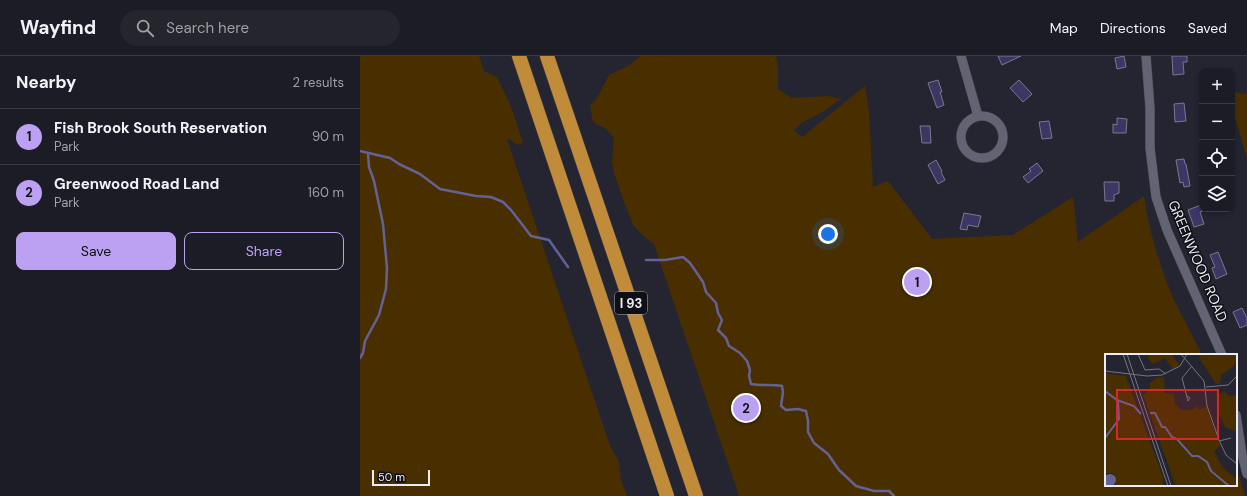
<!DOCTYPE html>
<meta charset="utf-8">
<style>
:root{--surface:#1c1c26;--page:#25252e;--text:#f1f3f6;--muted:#a0a1a7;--line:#3a3a43;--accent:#bca0f2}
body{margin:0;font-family:"DM Sans",sans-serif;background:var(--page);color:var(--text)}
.controls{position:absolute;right:12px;top:12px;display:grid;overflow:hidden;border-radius:8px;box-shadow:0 2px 6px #0003}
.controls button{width:36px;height:36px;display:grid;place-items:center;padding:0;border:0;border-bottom:1px solid var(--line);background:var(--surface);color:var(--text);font:20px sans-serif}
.scale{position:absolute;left:12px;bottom:10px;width:58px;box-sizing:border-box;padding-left:4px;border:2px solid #ececf5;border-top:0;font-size:11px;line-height:14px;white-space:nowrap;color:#ececf5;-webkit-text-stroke:3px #0f0f15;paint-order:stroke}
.you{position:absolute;left:468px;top:178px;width:14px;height:14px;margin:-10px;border:3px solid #fff;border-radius:50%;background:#1a73e8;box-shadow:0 0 0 6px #1a73e833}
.badge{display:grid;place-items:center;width:26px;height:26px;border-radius:50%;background:var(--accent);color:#111;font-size:13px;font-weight:700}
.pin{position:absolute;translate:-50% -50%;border:2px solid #fff;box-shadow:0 1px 4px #0006}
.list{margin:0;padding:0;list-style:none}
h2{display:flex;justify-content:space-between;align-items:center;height:52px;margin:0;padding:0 16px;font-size:17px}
h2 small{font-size:13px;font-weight:400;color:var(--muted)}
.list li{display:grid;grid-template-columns:26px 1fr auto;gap:12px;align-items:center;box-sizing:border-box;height:56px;padding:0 16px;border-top:1px solid var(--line)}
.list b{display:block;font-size:15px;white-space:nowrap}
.list p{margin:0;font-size:13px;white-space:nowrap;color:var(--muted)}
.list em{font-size:13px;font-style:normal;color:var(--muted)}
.actions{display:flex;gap:8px;padding:12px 16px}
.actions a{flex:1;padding:9px 0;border:1px solid var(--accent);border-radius:8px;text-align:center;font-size:14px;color:var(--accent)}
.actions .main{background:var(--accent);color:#111}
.icon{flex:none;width:22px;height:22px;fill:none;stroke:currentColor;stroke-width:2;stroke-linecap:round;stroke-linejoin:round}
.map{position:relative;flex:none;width:887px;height:440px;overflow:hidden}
header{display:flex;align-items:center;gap:24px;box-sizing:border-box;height:56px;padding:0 20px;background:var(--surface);border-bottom:1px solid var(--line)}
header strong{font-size:19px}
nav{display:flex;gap:22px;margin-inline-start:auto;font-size:14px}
.search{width:280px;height:36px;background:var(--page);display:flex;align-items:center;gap:10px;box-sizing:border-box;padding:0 14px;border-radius:22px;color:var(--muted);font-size:15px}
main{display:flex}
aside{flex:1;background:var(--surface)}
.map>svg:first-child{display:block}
.green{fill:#492f00}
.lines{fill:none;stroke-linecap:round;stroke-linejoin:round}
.stream{stroke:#646294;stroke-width:2.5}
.building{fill:#3a3765;stroke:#797989}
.minor-casing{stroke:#403f4a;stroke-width:10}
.highway-casing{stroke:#403f4a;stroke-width:15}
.minor{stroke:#636473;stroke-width:9}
.highway{stroke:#c08c3a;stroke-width:14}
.labels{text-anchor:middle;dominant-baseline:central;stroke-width:3;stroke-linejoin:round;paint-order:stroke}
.shield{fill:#0f0f15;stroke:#aaaab2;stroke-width:1}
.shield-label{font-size:13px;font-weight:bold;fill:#ececf5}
.street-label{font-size:14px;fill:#ececf5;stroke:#0f0f15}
.inset-river{fill:none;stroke:#646294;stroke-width:2}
.inset-road{fill:none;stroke:#757580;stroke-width:1}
.view{fill:#d62828;fill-opacity:0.15;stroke:#d62828;stroke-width:2}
.inset-edge{fill:none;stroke:#ececf5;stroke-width:2}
</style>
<header>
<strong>Wayfind</strong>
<div class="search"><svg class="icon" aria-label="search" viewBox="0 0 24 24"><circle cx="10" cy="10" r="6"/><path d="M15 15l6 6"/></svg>Search here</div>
<nav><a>Map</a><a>Directions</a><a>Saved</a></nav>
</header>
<main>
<aside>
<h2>Nearby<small>2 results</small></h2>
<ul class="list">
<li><span class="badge">1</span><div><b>Fish Brook South Reservation</b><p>Park</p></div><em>90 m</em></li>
<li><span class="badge">2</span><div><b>Greenwood Road Land</b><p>Park</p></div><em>160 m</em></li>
</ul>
<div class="actions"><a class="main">Save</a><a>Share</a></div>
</aside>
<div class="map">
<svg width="887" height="440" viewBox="0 0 887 440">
<rect width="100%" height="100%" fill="#252532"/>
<!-- green -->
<g class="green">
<polygon points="0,0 119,0 124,15 137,21 150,48 163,86 160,89 154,87 150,83 147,83 250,390 259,406 261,424 267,440 0,440"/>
<path d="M281 0H416L418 13V33L432 42 468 40 481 43 461 57 441 67 434 75 442 81 505 30 509 55 513 131 528 125 572 183 653 179 713 141 718 186 784 140C789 176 800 211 814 244 823 262 833 280 842 299H746V429H876V410L885 440H379L294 188 285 181 273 169 266 151 254 117 252 106 254 82 246 73 233 66 230 49 236 44 249 19 268 10Z"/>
<polygon points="872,36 887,38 887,102 872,51"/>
</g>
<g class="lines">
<!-- stream -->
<g class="stream">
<polyline points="0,95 30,102 39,108 60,118 80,133 116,140 131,141 143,146 151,154 171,180 189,184 208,211"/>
<path d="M286 204H305L323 201 330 207 343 226 346 236 356 247 358 257 362 264 358 274 366 282 369 290 380 297 387 305 390 314 389 320 391 328C403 330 411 328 422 330L423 336 421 350 426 354 438 353 446 355 448 365V376L454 387 468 398 479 414 496 430 514 435H529L534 440"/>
<polyline points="0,302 3,297 5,285 19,259 26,233 27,212 23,168 14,125 9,111 8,98"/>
</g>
</g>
<!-- building -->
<g class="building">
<polygon points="638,0 661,0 642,9"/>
<polygon points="764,0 766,11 757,13 755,2"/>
<polygon points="812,0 827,0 827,6 823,6 824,18 813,19"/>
<polygon points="578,24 582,36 580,36 584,49 577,52 568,27"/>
<polygon points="659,24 672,38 663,46 650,32"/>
<polygon points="824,47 826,65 815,66 814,48"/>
<polygon points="757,62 767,63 766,77 753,77 753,68 757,69"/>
<polygon points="689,65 692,82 682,83 679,66"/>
<polygon points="560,70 570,70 571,87 562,87"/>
<polygon points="824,103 825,108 826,108 830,130 824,131 823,126 820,127 816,104"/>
<polygon points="576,104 582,115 581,116 585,124 578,128 568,109"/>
<polygon points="677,107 683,115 668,127 663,121 671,115 669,113"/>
<polygon points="744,126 759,126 759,137 754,139 754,145 745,145"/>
<polygon points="841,149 843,155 840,156 844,168 834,171 828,154"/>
<polygon points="604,157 621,160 618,171 608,169 607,174 600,173"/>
<polygon points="858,196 867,218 856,223 852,212 855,211 850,199"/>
<polygon points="882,252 887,262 887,269 880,272 873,256"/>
</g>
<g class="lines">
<defs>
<g id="minor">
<polyline points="601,0 618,60"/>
<polyline points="786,0 790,52 790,92 796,141 807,174 862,299"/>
<circle cx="622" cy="81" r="21"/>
<polyline points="876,359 882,398 887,418"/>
</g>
<g id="highway">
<polyline points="159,0 307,440"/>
<polyline points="187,0 336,440"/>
</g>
</defs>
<!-- minor casing -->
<use href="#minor" class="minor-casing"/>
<!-- highway casing -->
<use href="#highway" class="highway-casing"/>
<!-- minor -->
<use href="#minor" class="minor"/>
<!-- highway -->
<use href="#highway" class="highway"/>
</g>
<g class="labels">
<!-- shield labels -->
<rect class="shield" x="255" y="236" width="32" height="22" rx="3"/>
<g class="shield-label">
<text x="271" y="247">I 93</text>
</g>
<!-- street labels -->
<g class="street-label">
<text transform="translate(838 205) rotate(67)">GREENWOOD ROAD</text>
</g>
</g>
<!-- overview -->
<g transform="translate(745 298)">
<rect width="132" height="132" fill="#252532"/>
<path d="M46 0H67L74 11 68 15 60 4 48 10 42 3ZM94 0H132V5L129 12 116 21 115 29 111 30 95 5ZM0 19 21 22 58 123V132H10L11 126 8 119H0ZM59 23 60 39 67 40 62 44 69 39 70 50 77 56H86L93 52 94 56 101 52 115 92 109 97 118 114 132 125V132H71L38 41 45 35V29L51 24ZM119 37 124 42 132 41V77L121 74 113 59 114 52 111 40H116Z" fill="#492f00"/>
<path d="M-1 126a6 6 0 1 1 12 0a6 6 0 1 1-12 0Z" fill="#646294"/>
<path class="inset-river" d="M0 37 12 46 29 52 36 60M45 59H50L57 73H60L67 83 72 85 87 102H93L102 108 106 117 124 132M0 84 14 65 13 47"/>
<path class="inset-road" d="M18 0 63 132M22 0 66 132M33 0 40 16 54 15 61 20M76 0 99 27 102 52 114 86 121 101 132 110M0 17 42 22 57 21 75 12 82 0M101 33 123 31 132 22M82 42 85 44 83 47 77 24 87 12M114 87 126 84"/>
<path class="view" d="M12 36H113V85H12Z"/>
<rect width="132" height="132" class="inset-edge"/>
</g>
</svg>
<div class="controls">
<button>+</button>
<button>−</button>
<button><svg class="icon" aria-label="locate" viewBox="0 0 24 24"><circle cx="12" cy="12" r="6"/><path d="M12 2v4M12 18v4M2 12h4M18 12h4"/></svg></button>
<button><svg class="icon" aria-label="layers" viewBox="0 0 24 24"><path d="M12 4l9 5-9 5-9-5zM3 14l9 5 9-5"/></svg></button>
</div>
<div class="scale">50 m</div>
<div class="you"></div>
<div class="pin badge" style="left:557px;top:226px">1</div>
<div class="pin badge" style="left:386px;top:352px">2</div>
</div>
</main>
